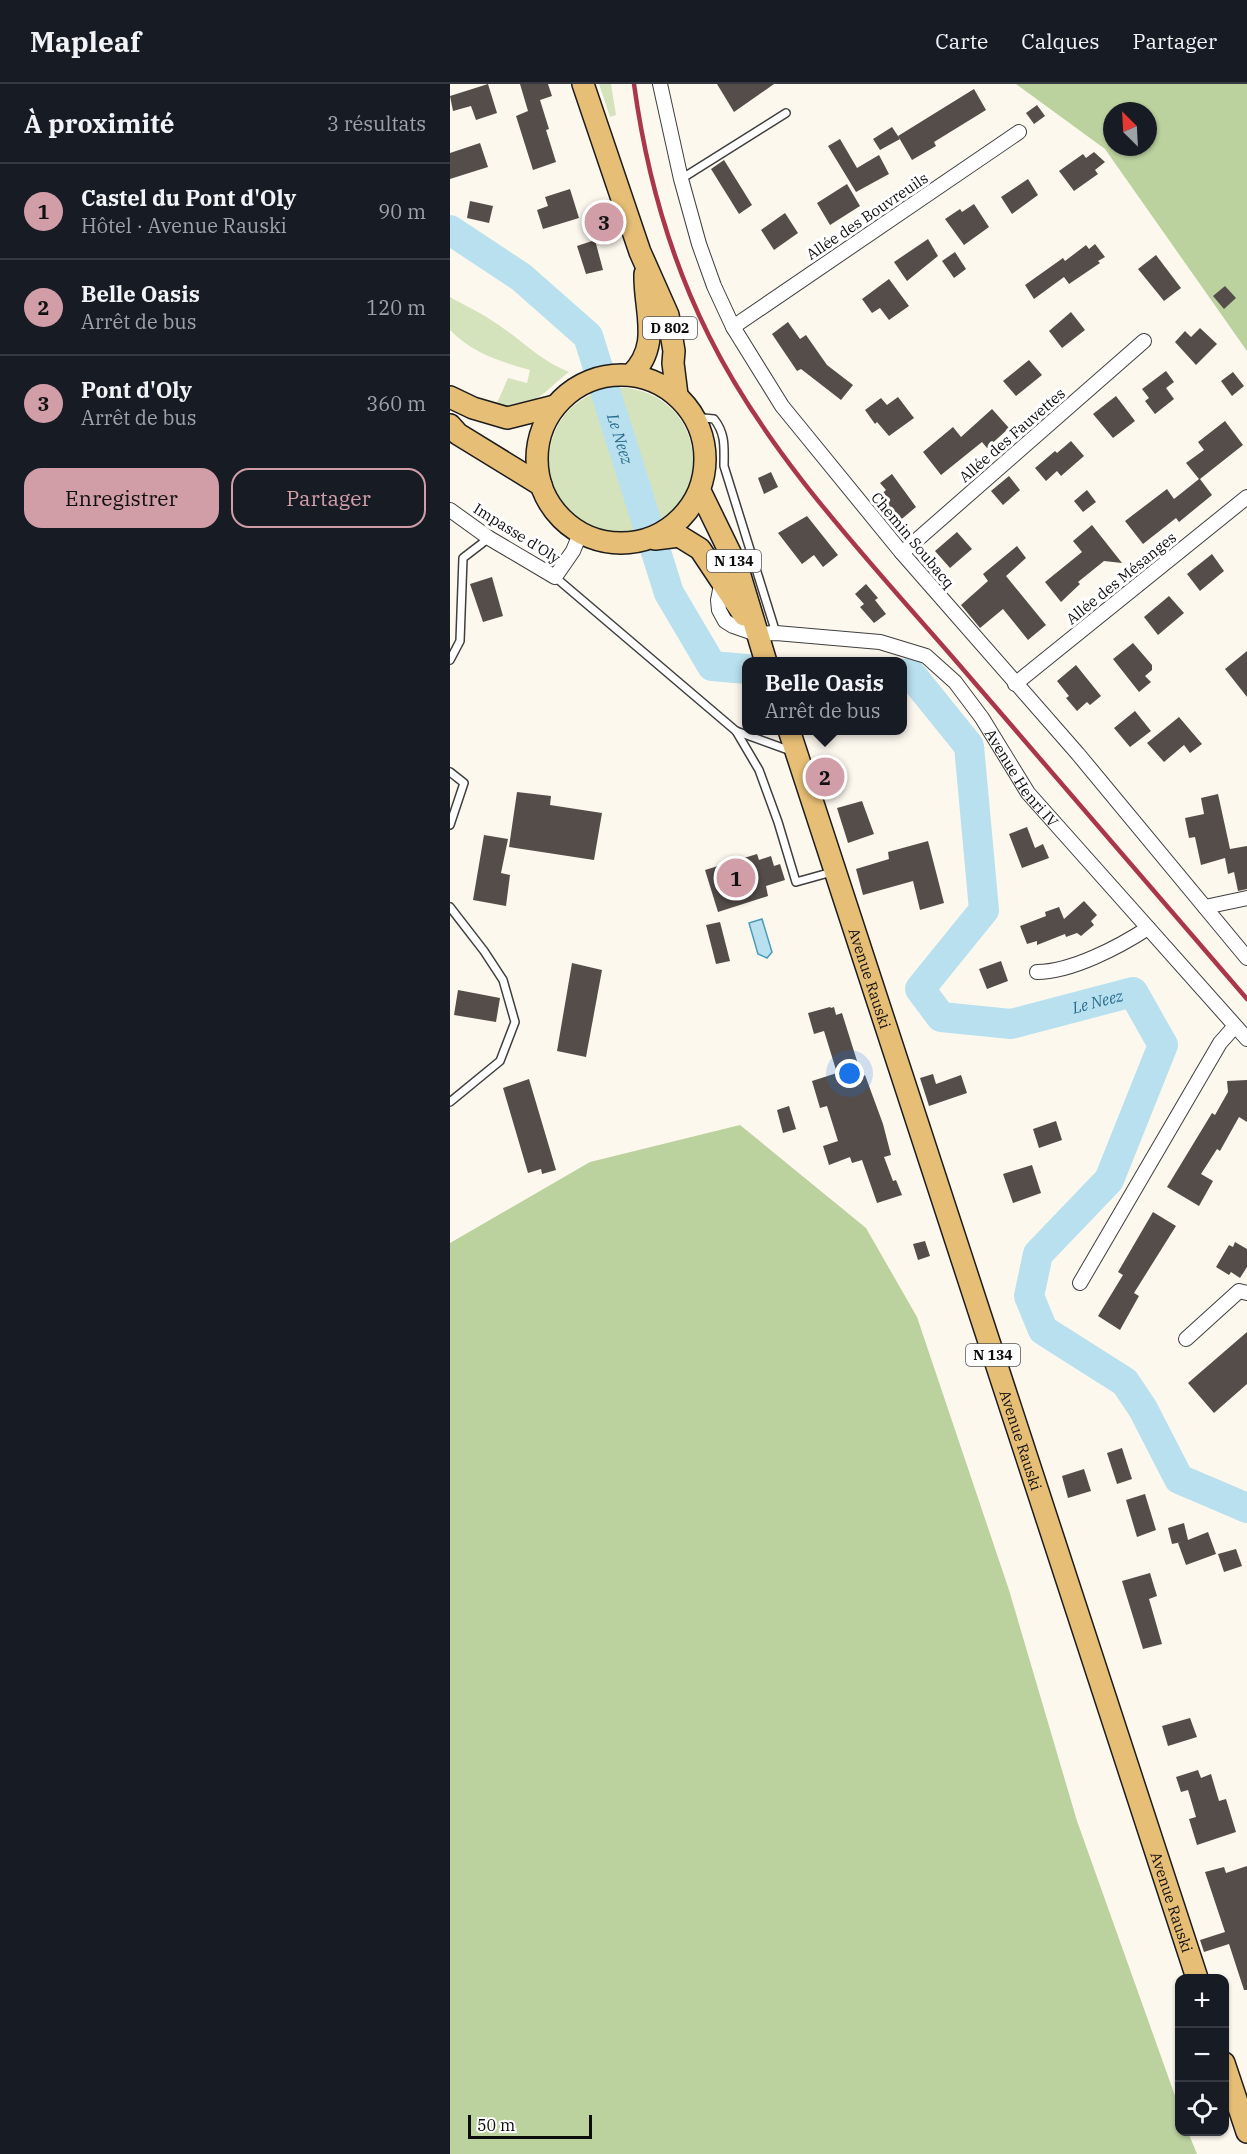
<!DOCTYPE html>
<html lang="fr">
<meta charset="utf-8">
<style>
:root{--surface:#171b24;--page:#20242c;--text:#f1f3f6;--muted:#9ea1a6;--line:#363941;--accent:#d19ea8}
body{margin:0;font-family:"IBM Plex Serif",serif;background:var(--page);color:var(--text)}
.controls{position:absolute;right:18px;bottom:18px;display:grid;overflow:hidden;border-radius:12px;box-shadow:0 2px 4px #0004}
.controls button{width:54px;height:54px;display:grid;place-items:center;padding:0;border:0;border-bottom:2px solid var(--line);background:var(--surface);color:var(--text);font:30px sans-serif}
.compass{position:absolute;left:653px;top:18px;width:54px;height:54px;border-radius:50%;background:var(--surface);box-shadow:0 2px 4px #0004;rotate:336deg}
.scale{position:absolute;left:18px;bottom:15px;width:124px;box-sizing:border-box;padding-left:6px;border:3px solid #0c0c0c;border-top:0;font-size:16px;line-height:21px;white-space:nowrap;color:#0c0c0c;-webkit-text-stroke:4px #fff;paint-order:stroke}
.you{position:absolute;left:400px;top:990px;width:21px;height:21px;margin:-15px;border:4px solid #fff;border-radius:50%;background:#1a73e8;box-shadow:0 0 0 9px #1a73e833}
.badge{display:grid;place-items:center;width:39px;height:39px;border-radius:50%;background:var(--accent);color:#111;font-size:20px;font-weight:700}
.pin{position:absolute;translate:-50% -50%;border:3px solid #fff;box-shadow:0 2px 6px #0006}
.popup{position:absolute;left:292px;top:573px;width:165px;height:78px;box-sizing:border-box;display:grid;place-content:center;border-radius:12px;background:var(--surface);filter:drop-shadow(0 2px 4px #0005);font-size:20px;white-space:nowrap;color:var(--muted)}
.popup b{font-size:22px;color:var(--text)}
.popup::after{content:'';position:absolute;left:50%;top:100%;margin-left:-12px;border:12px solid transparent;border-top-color:var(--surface)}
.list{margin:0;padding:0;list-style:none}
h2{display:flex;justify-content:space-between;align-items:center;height:78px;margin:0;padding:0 24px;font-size:26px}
h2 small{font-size:20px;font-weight:400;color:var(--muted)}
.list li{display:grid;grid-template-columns:39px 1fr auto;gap:18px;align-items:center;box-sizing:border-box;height:96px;padding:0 24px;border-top:2px solid var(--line)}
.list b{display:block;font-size:22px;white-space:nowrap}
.list p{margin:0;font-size:20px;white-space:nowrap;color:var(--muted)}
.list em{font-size:20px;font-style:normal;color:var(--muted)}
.actions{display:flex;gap:12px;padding:18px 24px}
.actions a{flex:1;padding:14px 0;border:2px solid var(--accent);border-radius:18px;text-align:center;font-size:21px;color:var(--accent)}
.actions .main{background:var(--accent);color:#111}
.icon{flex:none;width:33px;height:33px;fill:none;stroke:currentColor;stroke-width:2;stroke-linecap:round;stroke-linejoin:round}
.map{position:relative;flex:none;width:797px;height:2070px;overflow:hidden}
header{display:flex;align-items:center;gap:36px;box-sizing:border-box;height:84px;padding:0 30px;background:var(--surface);border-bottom:2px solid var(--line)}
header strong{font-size:28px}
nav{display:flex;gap:33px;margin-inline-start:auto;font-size:21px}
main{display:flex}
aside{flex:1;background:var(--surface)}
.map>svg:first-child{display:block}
.green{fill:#d5e3bc}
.forest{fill:#bbd19e;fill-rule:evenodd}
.water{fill:#b9e0ee;stroke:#4a9bbb;stroke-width:1.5}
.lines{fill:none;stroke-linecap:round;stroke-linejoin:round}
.river{stroke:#b9e0ee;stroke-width:30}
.building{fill:#544d4a}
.lane-casing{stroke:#3f3f3f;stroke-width:10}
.street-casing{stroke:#3f3f3f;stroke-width:16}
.primary-casing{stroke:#1d1d1d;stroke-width:24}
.lane{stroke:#fff;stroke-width:7}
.street{stroke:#fff;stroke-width:14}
.primary{stroke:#e6be75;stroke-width:21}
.rail{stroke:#aa3749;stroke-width:4.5}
.labels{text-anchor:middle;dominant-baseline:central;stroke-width:6;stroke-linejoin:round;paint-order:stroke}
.shield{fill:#fff;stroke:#555;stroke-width:1.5}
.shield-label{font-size:14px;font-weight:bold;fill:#0c0c0c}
.street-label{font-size:15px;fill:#0c0c0c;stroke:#fff}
.water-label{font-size:16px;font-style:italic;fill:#276c8d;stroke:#fff}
</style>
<header>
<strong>Mapleaf</strong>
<nav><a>Carte</a><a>Calques</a><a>Partager</a></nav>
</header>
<main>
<aside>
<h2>À proximité<small>3 résultats</small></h2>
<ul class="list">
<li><span class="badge">1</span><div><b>Castel du Pont d'Oly</b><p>Hôtel · Avenue Rauski</p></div><em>90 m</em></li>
<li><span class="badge">2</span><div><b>Belle Oasis</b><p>Arrêt de bus</p></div><em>120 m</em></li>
<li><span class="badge">3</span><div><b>Pont d'Oly</b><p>Arrêt de bus</p></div><em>360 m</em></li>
</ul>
<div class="actions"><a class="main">Enregistrer</a><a>Partager</a></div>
</aside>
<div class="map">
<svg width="797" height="2070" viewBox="0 0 797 2070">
<rect width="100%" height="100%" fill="#fdf8ee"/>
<!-- green -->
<g class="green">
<polygon points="149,0 161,0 166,31 160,33"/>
<path d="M0 213C14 221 28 227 41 236 69 253 88 276 119 288 95 306 81 330 47 319L58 294 77 299 80 286C51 278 22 269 0 246Z"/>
<circle cx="171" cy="376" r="72"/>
</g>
<!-- forest -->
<g class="forest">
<path d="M566 0H797V267L655 65ZM662 27H698V63H662Z"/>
<polygon points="290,1041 416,1144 467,1233 559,1506 627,1737 729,2023 730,2048 738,2048 747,2070 0,2070 0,1159 140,1078"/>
</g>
<!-- water -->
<polygon class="water" points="312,835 322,868 317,874 308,870 299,839"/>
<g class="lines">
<!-- river -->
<g class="river">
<path id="s1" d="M0 146 71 193 138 252 219 509 262 582 297 585"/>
<path id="s2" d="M453 590 460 589 519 662 534 826 470 905 491 933 561 940 683 908 713 961 659 1096 588 1170 579 1212 593 1246 675 1298 693 1325 729 1395 797 1424"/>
</g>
</g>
<!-- building -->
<g class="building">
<polygon points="38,0 47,29 26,36 21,22 3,27 0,12"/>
<polygon points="70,0 98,0 102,12 90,16 99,45 96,46 106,78 83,86 66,32 78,27"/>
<polygon points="267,0 324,0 284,28"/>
<polygon points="524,5 536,26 484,58 486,62 462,76 448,52"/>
<polygon points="587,21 595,32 584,40 576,29"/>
<polygon points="442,43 450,55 430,66 423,55"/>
<polygon points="390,55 407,84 429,71 439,90 406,108 378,62"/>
<polygon points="30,59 38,83 0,95 0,69"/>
<polygon points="644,68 655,78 645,86 648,90 624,107 609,87 633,70 636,74"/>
<polygon points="274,76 302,121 289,130 261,85"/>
<polygon points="578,95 588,111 562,130 551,113"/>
<polygon points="397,100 410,122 380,141 367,119"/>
<polygon points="120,105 129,134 93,145 87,126 98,122 95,113"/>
<polygon points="20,117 43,122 39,139 17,134"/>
<polygon points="524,120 539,143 514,161 495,135 510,125 512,128"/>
<polygon points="335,129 348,149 324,166 311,146"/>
<polygon points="478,155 488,172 457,197 444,178"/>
<polygon points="145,156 153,186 136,190 127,162"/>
<polygon points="645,160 655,173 648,177 650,179 619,200 614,193 584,215 575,201 613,174 615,177 636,161 639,165"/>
<polygon points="505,168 516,185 504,194 492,177"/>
<polygon points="706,171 731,204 714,217 688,185"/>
<polygon points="439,195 459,222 439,236 430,224 422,229 412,215"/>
<polygon points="775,202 786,214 774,225 763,212"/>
<polygon points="621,228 635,246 612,264 599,247"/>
<polygon points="338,238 350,255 356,251 377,281 403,301 391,316 351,285 347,287 322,250"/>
<polygon points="750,244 767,260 746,281 725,258 735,247 741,253"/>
<polygon points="579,276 592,291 566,312 553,297"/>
<polygon points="716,287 724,298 716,304 724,315 705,330 695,317 699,314 692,305"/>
<polygon points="783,288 794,302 782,312 771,297"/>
<polygon points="666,312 685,337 663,354 643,330"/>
<polygon points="448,313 464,334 439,352 427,338 425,340 415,326 431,314 437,321"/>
<polygon points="542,325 559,344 537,364 532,358 491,391 473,368 503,343 511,353"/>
<polygon points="775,337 793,361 750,395 762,411 729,438 726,434 693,460 675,437 717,405 724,415 749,395 736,379 754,366 748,358"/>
<polygon points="621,357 634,372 611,392 607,387 596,397 585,384 605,367 607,369"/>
<polygon points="321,388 328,403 314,410 308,394"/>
<polygon points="442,390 466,423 447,439 427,414 436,406 430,399"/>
<polygon points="559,392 570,406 553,421 541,407"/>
<polygon points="637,406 646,418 633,428 624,417"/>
<polygon points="357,432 388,471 373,483 364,471 352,480 328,449"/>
<polygon points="642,441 672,479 654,477 628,498 630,500 611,518 595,498 632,468 623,457"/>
<polygon points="507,448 522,465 500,484 485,467"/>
<polygon points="567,462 576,474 556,492 596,541 578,556 553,525 530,544 511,521 538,497 533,490"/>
<polygon points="762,470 774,487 750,507 737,490"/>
<polygon points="42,493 53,532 33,538 20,500"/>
<polygon points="416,500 428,514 425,516 436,530 424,539 410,523 414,520 405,510"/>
<polygon points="719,512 734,529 708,551 694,533"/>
<polygon points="683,559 702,581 702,586 695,592 701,598 689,608 663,575"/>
<polygon points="797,567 797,613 775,585"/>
<polygon points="626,581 651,612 640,621 637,618 627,627 616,614 619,612 607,597"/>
<polygon points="685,627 701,647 680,663 664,644"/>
<polygon points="729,633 752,660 740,669 734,661 714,678 697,659"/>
<polygon points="67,708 101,712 100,721 152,729 144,776 59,763"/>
<polygon points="768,710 780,765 797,762 797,805 788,807 784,788 778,790 775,774 751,781 745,753 739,754 735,734 754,730 751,714"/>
<polygon points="412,717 424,750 398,759 387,724"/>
<polygon points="577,743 585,764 593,760 599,774 572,784 559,750"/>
<polygon points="34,751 58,755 51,789 60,791 56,822 23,816"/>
<polygon points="478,757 494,819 470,826 463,797 413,811 406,785 439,775 438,768"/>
<polygon points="307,770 309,776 321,772 324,782 330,780 335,796 316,802 318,812 268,828 255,786"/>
<polygon points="634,817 647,831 641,837 644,841 631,852 627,849 616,853 615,850 587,861 587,857 577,860 570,842 596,832 595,828 609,823 614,835"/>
<polygon points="270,838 280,877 266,880 256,841"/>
<polygon points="551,877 558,897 537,905 529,885"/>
<polygon points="122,879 152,886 136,973 107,967"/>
<polygon points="8,906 50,914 46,938 4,931"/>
<polygon points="380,923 381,924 384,923 386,931 392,929 412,993 415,991 433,1040 441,1071 434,1073 443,1097 446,1096 452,1111 427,1119 412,1076 402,1079 400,1073 379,1081 373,1062 388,1057 377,1022 370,1024 362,997 387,989 374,947 364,950 358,929"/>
<polygon points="483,990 486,1000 511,991 517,1009 479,1022 470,994"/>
<polygon points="79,995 106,1086 92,1090 91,1085 78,1089 53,1004"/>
<polygon points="797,996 797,1038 789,1033 770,1067 767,1065 751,1090 763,1097 749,1122 717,1103 762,1029 765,1031 778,1008 777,997"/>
<polygon points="339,1022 346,1045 333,1049 327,1026"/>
<polygon points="606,1037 612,1056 589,1064 583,1045"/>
<polygon points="582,1081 591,1109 563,1119 553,1090"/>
<polygon points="703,1128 726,1142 684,1209 689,1212 670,1246 648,1232 673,1191 668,1188"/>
<polygon points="475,1157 480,1172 468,1176 463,1160"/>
<polygon points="785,1158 797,1165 797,1183 790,1194 781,1188 779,1191 766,1183 779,1161 783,1163"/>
<polygon points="797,1248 797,1300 764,1329 738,1299"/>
<polygon points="672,1364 682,1395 667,1400 657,1369"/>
<polygon points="634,1385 641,1407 618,1414 612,1392"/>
<polygon points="695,1410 706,1446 687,1453 676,1416"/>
<polygon points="734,1439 738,1456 758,1448 766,1470 736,1481 728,1459 732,1458 722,1460 718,1444"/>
<polygon points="786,1465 792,1482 774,1488 768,1470"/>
<polygon points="700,1489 707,1512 699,1515 712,1560 693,1565 672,1497"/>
<polygon points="740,1634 747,1653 718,1662 712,1642"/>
<polygon points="748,1686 751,1694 761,1690 769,1717 776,1715 786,1748 747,1761 739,1735 746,1733 738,1706 731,1708 726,1693"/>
<polygon points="797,1782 797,1906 794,1906 779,1860 754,1868 750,1856 775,1848 755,1788 774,1783 776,1789"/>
</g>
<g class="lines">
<defs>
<g id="lane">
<polyline points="231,95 336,29"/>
<path d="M243 333 264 335C276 350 274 364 274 382L326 549"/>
<polyline points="105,493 286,647 309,686 328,738 346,798 382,788"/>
<polyline points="0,576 10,557 13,474 39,454"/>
<polyline points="286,647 341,667"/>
<polyline points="0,688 14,699 0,741"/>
<polyline points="0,823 34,867 53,896 65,938 50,977 0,1018"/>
</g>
<g id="street">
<polyline points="210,0 231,95 249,160 264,202 283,243 332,322 452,469 628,670 797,874"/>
<polyline points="283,243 569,48"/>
<polyline points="0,426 39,454 105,493 123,467 130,450"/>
<polyline points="452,469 694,257"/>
<path id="s3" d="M272 496 268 516 269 526 275 537 283 542 306 550 326 549 430 558 476 572 505 598 532 634 578 709 797 955"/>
<polyline points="565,600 797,413"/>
<polyline points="755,823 797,814"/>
<path d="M587 888C621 888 669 863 698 844"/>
<polyline points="630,1199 770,959 785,942"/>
<polyline points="736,1255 789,1207 797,1209"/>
</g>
<g id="primary">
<polyline points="133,0 190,168 218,231 224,267 223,279 227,311"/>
<circle cx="171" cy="375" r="84"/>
<path d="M181 291C212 261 194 227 195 190"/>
<polyline points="0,313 23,324 57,334 105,322"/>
<polyline points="0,341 8,350 91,401"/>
<polyline points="251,409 288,485 316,578"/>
<polyline points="205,455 229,452 250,465 294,531"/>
<path id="s4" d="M339 646 747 1894"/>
<polyline points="774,1979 797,2048"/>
</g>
</defs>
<!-- lane casing -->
<use href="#lane" class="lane-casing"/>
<!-- street casing -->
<use href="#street" class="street-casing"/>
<!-- primary casing -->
<use href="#primary" class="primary-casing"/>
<!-- lane -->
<use href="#lane" class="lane"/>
<!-- street -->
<use href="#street" class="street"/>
<!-- primary -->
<use href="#primary" class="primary"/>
<!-- rail -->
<path class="rail" d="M184 0C196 88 219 172 259 252 321 377 428 486 518 591 611 699 704 807 797 915"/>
</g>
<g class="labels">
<!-- shield labels -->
<g class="shield">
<rect x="193" y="233" width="54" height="22" rx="4.5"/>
<rect x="257" y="466" width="54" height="22" rx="4.5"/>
<rect x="516" y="1260" width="54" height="22" rx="4.5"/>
</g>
<g class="shield-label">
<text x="220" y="244">D 802</text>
<text x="284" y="477">N 134</text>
<text x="543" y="1271">N 134</text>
</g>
<!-- street labels -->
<g class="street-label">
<text transform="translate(417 132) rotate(-34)">Allée des Bouvreuils</text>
<text transform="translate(562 351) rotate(-41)">Allée des Fauvettes</text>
<text transform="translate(67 449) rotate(32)">Impasse d'Oly</text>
<text transform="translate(463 456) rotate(50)">Chemin Soubacq</text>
<text transform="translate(671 494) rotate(-39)">Allée des Mésanges</text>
<text stroke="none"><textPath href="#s3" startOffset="405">Avenue Henri IV</textPath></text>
<text stroke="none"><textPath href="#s4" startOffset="261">Avenue Rauski</textPath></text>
<text stroke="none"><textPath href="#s4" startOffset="747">Avenue Rauski</textPath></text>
<text stroke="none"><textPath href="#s4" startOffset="1233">Avenue Rauski</textPath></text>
</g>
<!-- water labels -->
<g class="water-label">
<text stroke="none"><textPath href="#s1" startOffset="282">Le Neez</textPath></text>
<text stroke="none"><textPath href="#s2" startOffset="562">Le Neez</textPath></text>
</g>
</g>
</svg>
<div class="controls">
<button>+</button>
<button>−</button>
<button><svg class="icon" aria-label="locate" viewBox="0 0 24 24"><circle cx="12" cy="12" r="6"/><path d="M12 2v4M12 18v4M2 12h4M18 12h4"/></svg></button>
</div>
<svg class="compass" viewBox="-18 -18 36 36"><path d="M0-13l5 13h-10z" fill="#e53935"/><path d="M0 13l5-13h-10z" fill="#9ea1a6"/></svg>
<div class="scale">50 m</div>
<div class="you"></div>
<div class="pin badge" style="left:286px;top:794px">1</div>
<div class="pin badge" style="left:375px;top:693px">2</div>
<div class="popup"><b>Belle Oasis</b>Arrêt de bus</div>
<div class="pin badge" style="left:154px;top:138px">3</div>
</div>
</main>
